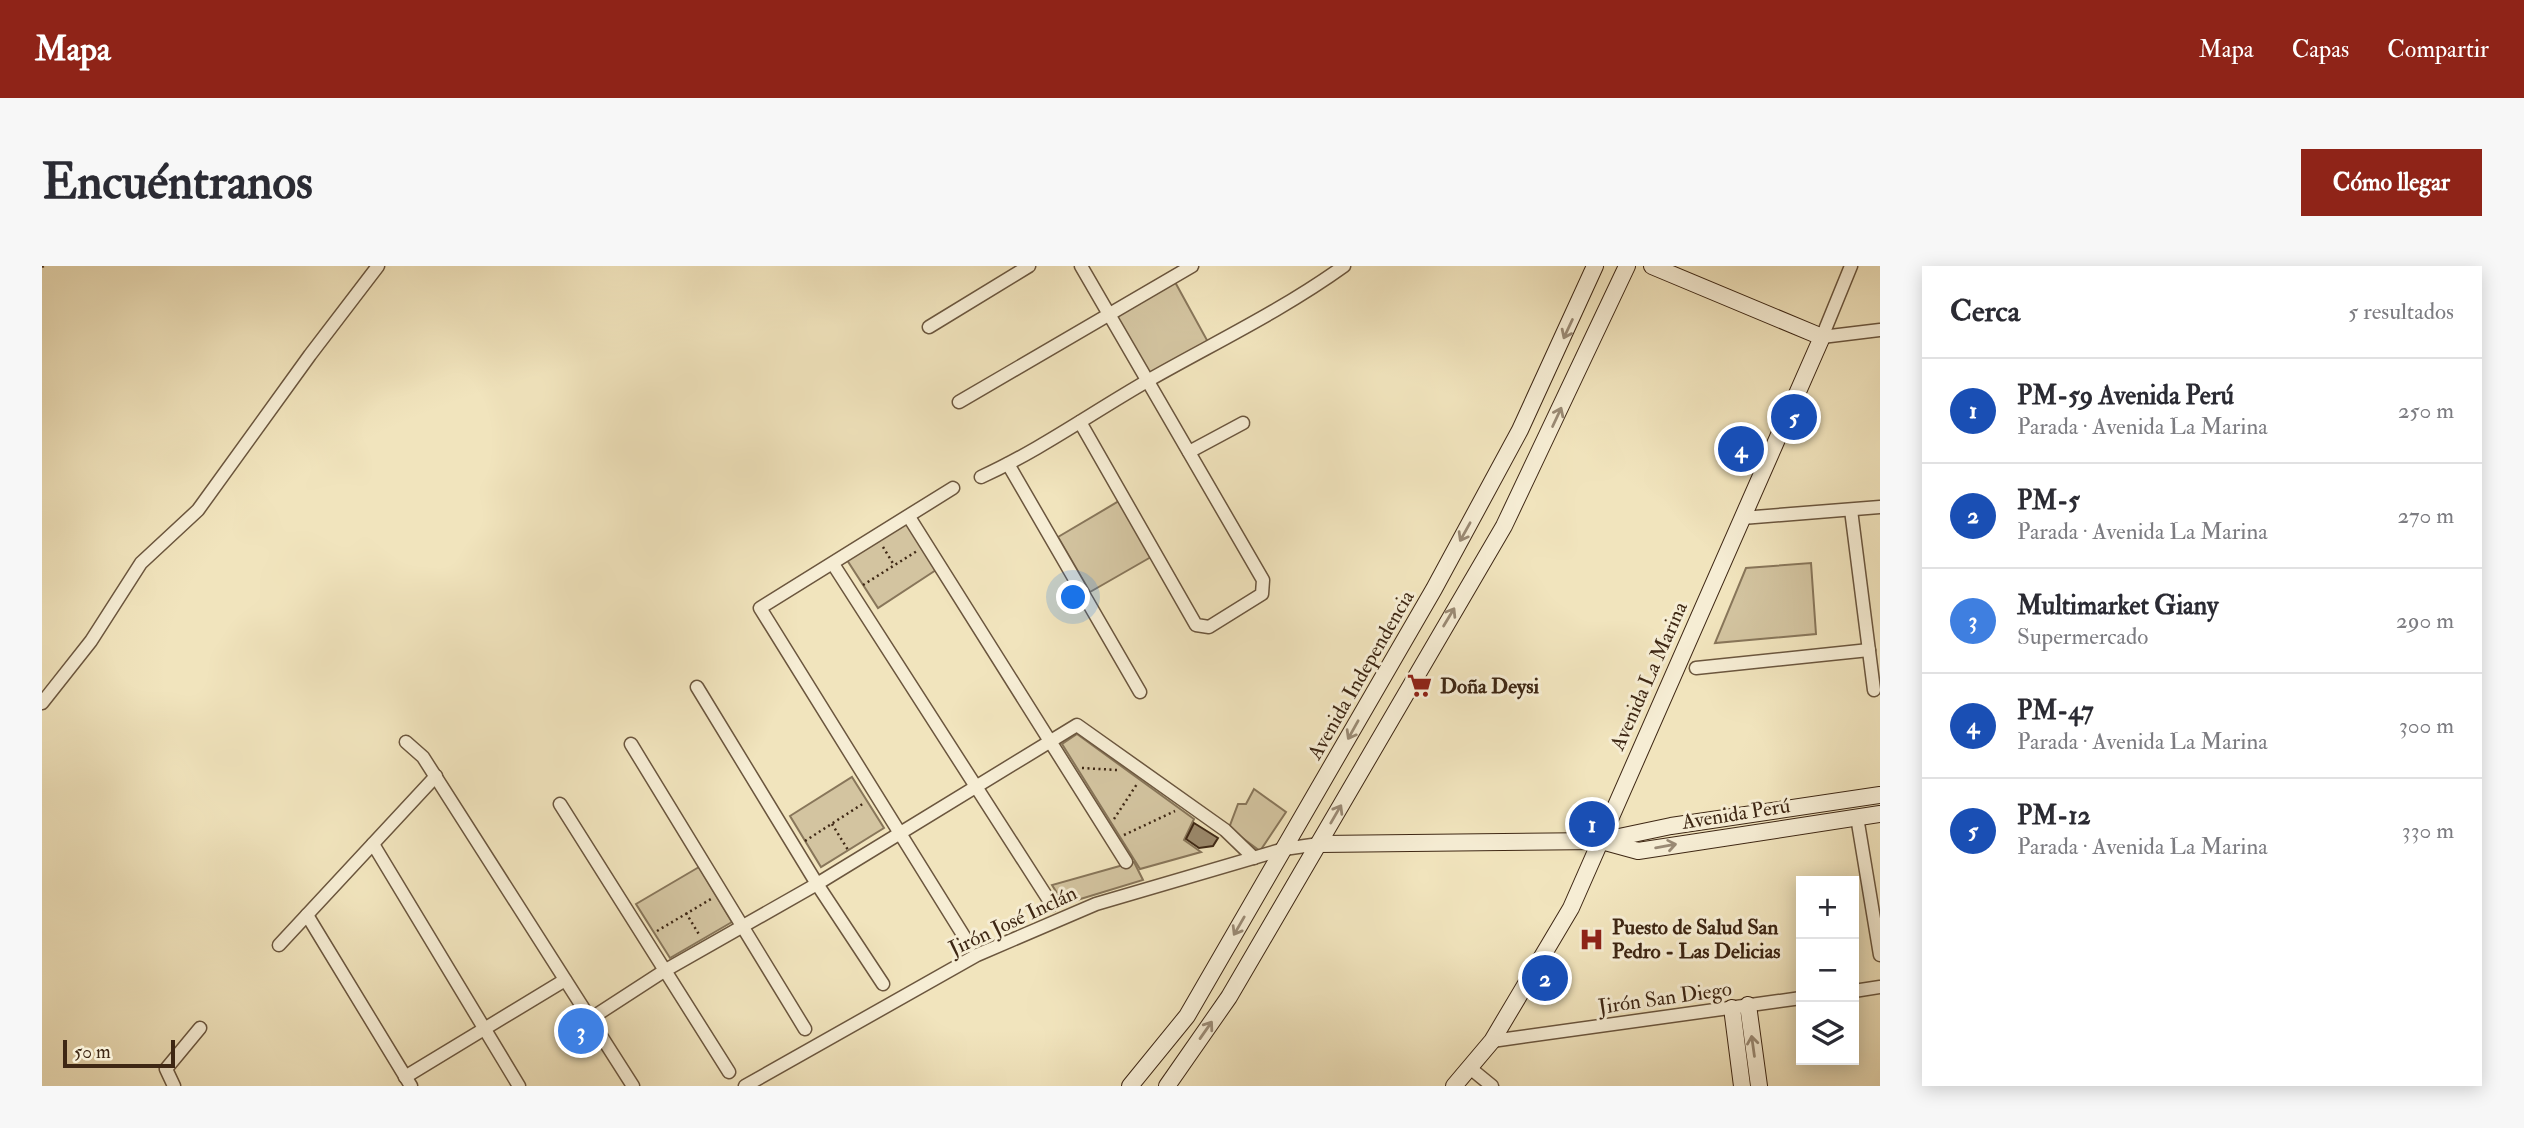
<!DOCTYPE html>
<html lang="es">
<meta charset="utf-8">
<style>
:root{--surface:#fff;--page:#f7f7f7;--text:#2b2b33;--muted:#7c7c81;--line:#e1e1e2;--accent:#8f2418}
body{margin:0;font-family:"IM FELL Double Pica",serif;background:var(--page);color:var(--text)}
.controls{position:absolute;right:21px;bottom:21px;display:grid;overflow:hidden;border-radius:0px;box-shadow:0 4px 18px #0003}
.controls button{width:63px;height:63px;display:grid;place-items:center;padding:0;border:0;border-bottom:2px solid var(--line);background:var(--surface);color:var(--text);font:35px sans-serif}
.scale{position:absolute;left:21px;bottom:18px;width:112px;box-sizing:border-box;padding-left:7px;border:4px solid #3e2714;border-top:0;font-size:19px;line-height:24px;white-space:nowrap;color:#3e2714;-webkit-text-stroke:5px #f6edd4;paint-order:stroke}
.you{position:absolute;left:1032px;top:332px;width:24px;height:24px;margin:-18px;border:5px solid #fff;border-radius:50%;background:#1a73e8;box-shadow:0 0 0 10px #1a73e833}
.badge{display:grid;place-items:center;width:46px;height:46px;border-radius:50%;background:var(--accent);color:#fff;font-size:23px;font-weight:700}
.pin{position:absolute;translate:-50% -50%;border:4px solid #fff;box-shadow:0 2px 7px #0006}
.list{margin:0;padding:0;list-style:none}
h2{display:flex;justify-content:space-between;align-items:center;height:91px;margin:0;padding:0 28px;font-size:30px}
h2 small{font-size:23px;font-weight:400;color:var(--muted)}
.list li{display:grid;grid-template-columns:46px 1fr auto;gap:21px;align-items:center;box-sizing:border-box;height:105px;padding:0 28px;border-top:2px solid var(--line)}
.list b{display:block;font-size:26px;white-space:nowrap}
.list p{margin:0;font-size:23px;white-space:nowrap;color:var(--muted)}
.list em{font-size:23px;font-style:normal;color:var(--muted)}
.icon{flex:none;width:38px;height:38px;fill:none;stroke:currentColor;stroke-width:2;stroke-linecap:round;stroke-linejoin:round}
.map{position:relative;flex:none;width:1838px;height:820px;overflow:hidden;border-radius:0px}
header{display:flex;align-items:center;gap:42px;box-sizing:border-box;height:98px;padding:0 35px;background:var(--accent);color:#fff}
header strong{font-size:33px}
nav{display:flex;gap:38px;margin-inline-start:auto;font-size:24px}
.intro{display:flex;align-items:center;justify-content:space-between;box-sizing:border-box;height:168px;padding:0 42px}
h1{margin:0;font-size:49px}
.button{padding:18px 32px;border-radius:0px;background:var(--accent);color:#fff;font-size:24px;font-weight:700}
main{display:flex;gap:42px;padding:0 42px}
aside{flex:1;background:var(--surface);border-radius:0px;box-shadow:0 4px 18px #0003}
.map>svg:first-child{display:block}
.green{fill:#d3c4a0;stroke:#88765a;stroke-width:2}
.building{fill:#9b896c;stroke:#3e2714;stroke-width:2}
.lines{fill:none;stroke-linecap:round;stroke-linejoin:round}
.street-casing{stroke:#6b563e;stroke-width:15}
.secondary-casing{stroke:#3e2714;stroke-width:18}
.path{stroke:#3e2714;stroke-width:2.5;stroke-dasharray:2 3.5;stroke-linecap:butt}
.street{stroke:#f6edd4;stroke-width:12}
.secondary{stroke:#f6edd4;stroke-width:16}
.oneway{stroke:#9a8a74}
.labels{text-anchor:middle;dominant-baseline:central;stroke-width:6;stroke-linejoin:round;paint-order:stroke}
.street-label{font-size:21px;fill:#3e2714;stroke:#f6edd4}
.poi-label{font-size:21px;font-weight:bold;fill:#3e2714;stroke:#f6edd4;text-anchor:start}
</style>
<header>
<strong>Mapa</strong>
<nav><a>Mapa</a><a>Capas</a><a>Compartir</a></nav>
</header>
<div class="intro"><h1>Encuéntranos</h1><a class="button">Cómo llegar</a></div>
<main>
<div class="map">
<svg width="1838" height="820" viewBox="0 0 1838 820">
<rect width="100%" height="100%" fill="#f1e4bd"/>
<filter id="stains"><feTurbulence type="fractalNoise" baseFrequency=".00286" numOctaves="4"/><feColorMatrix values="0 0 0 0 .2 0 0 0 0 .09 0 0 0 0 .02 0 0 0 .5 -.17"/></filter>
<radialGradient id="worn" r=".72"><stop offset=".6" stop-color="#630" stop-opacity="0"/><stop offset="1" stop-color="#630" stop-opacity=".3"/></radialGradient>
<!-- green -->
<g class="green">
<polygon points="1133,16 1166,76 1107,109 1074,49"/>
<polygon points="1077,235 1109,291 1048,326 1016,271"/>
<polygon points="866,256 894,304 836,342 805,294"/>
<polygon points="1769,297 1774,368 1673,377 1704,302"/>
<polygon points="1035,468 1152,553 1142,574 1159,586 1098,603 1020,478"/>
<polygon points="810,511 842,562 779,601 748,550"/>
<polygon points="1212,523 1244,546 1218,585 1187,562 1196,538 1204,538"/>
<polygon points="1092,596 1101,614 1022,638 1010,619"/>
<polygon points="657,601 690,656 628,692 594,638"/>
</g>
<!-- building -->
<polygon class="building" points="1152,557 1176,572 1171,580 1157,582 1144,573"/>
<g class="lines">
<defs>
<g id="street">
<polyline points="887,61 987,0"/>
<polyline points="1780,71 1809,0"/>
<polyline points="1780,71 1838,64"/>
<polyline points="917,136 1150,0"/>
<polyline points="1038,156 1154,359 1167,361 1220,328 1221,314 1039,0"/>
<polyline points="1147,186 1201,157"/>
<polyline points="966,198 1098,426"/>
<path d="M939 211C998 184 1051 146 1107 114 1172 77 1241 44 1302 0"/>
<polyline points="911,222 718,342 928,680"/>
<polyline points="1809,244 1832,424"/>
<polyline points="867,251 1084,596"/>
<polyline points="1700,252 1838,241"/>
<polyline points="791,298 1010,639"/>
<polyline points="1654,402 1827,384"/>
<polyline points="655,421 775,618 841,718"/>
<polyline points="0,437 49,375 99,297 156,244 268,89 336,0"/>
<polyline points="364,476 381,491 591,820"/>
<polyline points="589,478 763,763"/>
<polyline points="518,538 687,806"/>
<polyline points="1815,551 1838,689"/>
<polyline points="331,578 477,820"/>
<polyline points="265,649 369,820"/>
<polyline points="237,679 394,510"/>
<polyline points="1812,725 1838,721"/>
<polyline points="548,753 622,705 775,618 1035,459 1183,564 1212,592"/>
<polyline points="1450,775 1759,732"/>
<polyline points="1428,802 1450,820"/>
<polyline points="363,811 523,714"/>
<polyline points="132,820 124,803 158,762"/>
<polyline points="703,820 935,689 1054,638 1242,583 1277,578"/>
</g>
<g id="secondary">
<polyline points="1563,576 1596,585 1838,548"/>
<polyline points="1277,578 1558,575 1629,560 1838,529"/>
<polyline points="1706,739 1717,820"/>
<polyline points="1690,742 1700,820"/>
<polyline points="1088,820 1145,750 1392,323 1478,164 1553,0"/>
<polyline points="1125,820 1187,731 1462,260 1585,0"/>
<polyline points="1412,820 1450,775 1529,642 1780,71 1610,0"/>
</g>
</defs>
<!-- street casing -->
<use href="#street" class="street-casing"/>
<!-- secondary casing -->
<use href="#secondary" class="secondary-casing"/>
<!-- path -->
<g class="path">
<polyline points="0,1 2,0"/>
<polyline points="841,281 852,299"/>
<polyline points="821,319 875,285"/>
<polyline points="1040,502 1075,504"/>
<polyline points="1072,553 1095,518"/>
<polyline points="790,558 806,584"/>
<polyline points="1082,569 1133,545"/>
<polyline points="763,575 822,537"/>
<polyline points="644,647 658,670"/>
<polyline points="615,665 669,633"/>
</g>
<!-- street -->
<use href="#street" class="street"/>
<!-- secondary -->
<use href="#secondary" class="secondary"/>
</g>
<!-- one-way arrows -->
<defs><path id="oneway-shaft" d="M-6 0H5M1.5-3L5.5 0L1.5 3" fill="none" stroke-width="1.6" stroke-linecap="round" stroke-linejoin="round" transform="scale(1.75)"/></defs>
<g class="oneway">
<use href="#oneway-shaft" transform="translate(1526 63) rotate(115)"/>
<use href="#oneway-shaft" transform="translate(1515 151) rotate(-65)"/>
<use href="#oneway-shaft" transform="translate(1423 266) rotate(119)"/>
<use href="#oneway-shaft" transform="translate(1407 351) rotate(-59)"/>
<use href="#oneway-shaft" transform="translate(1311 464) rotate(119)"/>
<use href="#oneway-shaft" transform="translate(1294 548) rotate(-60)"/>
<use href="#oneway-shaft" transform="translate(1624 580) rotate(-10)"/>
<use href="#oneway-shaft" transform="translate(1197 660) rotate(120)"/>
<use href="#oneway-shaft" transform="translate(1164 764) rotate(-55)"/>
<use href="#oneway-shaft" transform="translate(1711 780) rotate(-98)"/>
</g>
<!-- icons -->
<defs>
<symbol id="supermarket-bare" viewBox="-9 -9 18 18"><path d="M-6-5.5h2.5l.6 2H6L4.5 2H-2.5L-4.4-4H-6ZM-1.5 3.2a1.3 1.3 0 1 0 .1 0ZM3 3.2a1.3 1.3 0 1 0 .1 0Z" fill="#8f2418" stroke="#f6edd4" stroke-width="2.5" paint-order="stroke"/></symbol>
<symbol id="hospital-bare" viewBox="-9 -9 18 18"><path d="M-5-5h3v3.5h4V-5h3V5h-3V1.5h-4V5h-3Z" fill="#8f2418" stroke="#f6edd4" stroke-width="2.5" paint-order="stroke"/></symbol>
</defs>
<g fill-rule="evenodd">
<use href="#supermarket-bare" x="1360" y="402" width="35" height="35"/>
<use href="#hospital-bare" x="1532" y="656" width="35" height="35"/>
</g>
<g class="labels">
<!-- street labels -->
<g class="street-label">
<text transform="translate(1319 409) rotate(-60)">Avenida Independencia</text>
<text transform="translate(1607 410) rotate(-66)">Avenida La Marina</text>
<text transform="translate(1694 548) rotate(-9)">Avenida Perú</text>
<text transform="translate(971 655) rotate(-25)">Jirón José Inclán</text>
<text transform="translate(1623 732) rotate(-8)">Jirón San Diego</text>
</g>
<!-- poi labels -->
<g class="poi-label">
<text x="1398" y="420">Doña Deysi</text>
<text x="1570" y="661">Puesto de Salud San<tspan x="1570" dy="24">Pedro - Las Delicias</tspan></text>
</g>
</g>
<rect width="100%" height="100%" filter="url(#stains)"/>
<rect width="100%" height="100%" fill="url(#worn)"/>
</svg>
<div class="controls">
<button>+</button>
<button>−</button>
<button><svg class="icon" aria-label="layers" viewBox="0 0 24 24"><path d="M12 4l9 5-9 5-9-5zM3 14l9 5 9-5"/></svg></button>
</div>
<div class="scale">50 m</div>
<div class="you"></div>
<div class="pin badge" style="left:1550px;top:558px;background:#1a4fb4">1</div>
<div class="pin badge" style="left:1503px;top:712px;background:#1a4fb4">2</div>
<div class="pin badge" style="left:539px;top:765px;background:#3f7fe0">3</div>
<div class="pin badge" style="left:1699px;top:183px;background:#1a4fb4">4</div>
<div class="pin badge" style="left:1752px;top:151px;background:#1a4fb4">5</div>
</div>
<aside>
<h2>Cerca<small>5 resultados</small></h2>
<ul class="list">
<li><span class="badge" style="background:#1a4fb4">1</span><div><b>PM-59 Avenida Perú</b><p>Parada · Avenida La Marina</p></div><em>250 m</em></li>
<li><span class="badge" style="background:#1a4fb4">2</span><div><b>PM-5</b><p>Parada · Avenida La Marina</p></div><em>270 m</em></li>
<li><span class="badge" style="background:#3f7fe0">3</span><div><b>Multimarket Giany</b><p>Supermercado</p></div><em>290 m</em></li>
<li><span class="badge" style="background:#1a4fb4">4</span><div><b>PM-47</b><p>Parada · Avenida La Marina</p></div><em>300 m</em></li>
<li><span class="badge" style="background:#1a4fb4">5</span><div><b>PM-12</b><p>Parada · Avenida La Marina</p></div><em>330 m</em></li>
</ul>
</aside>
</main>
